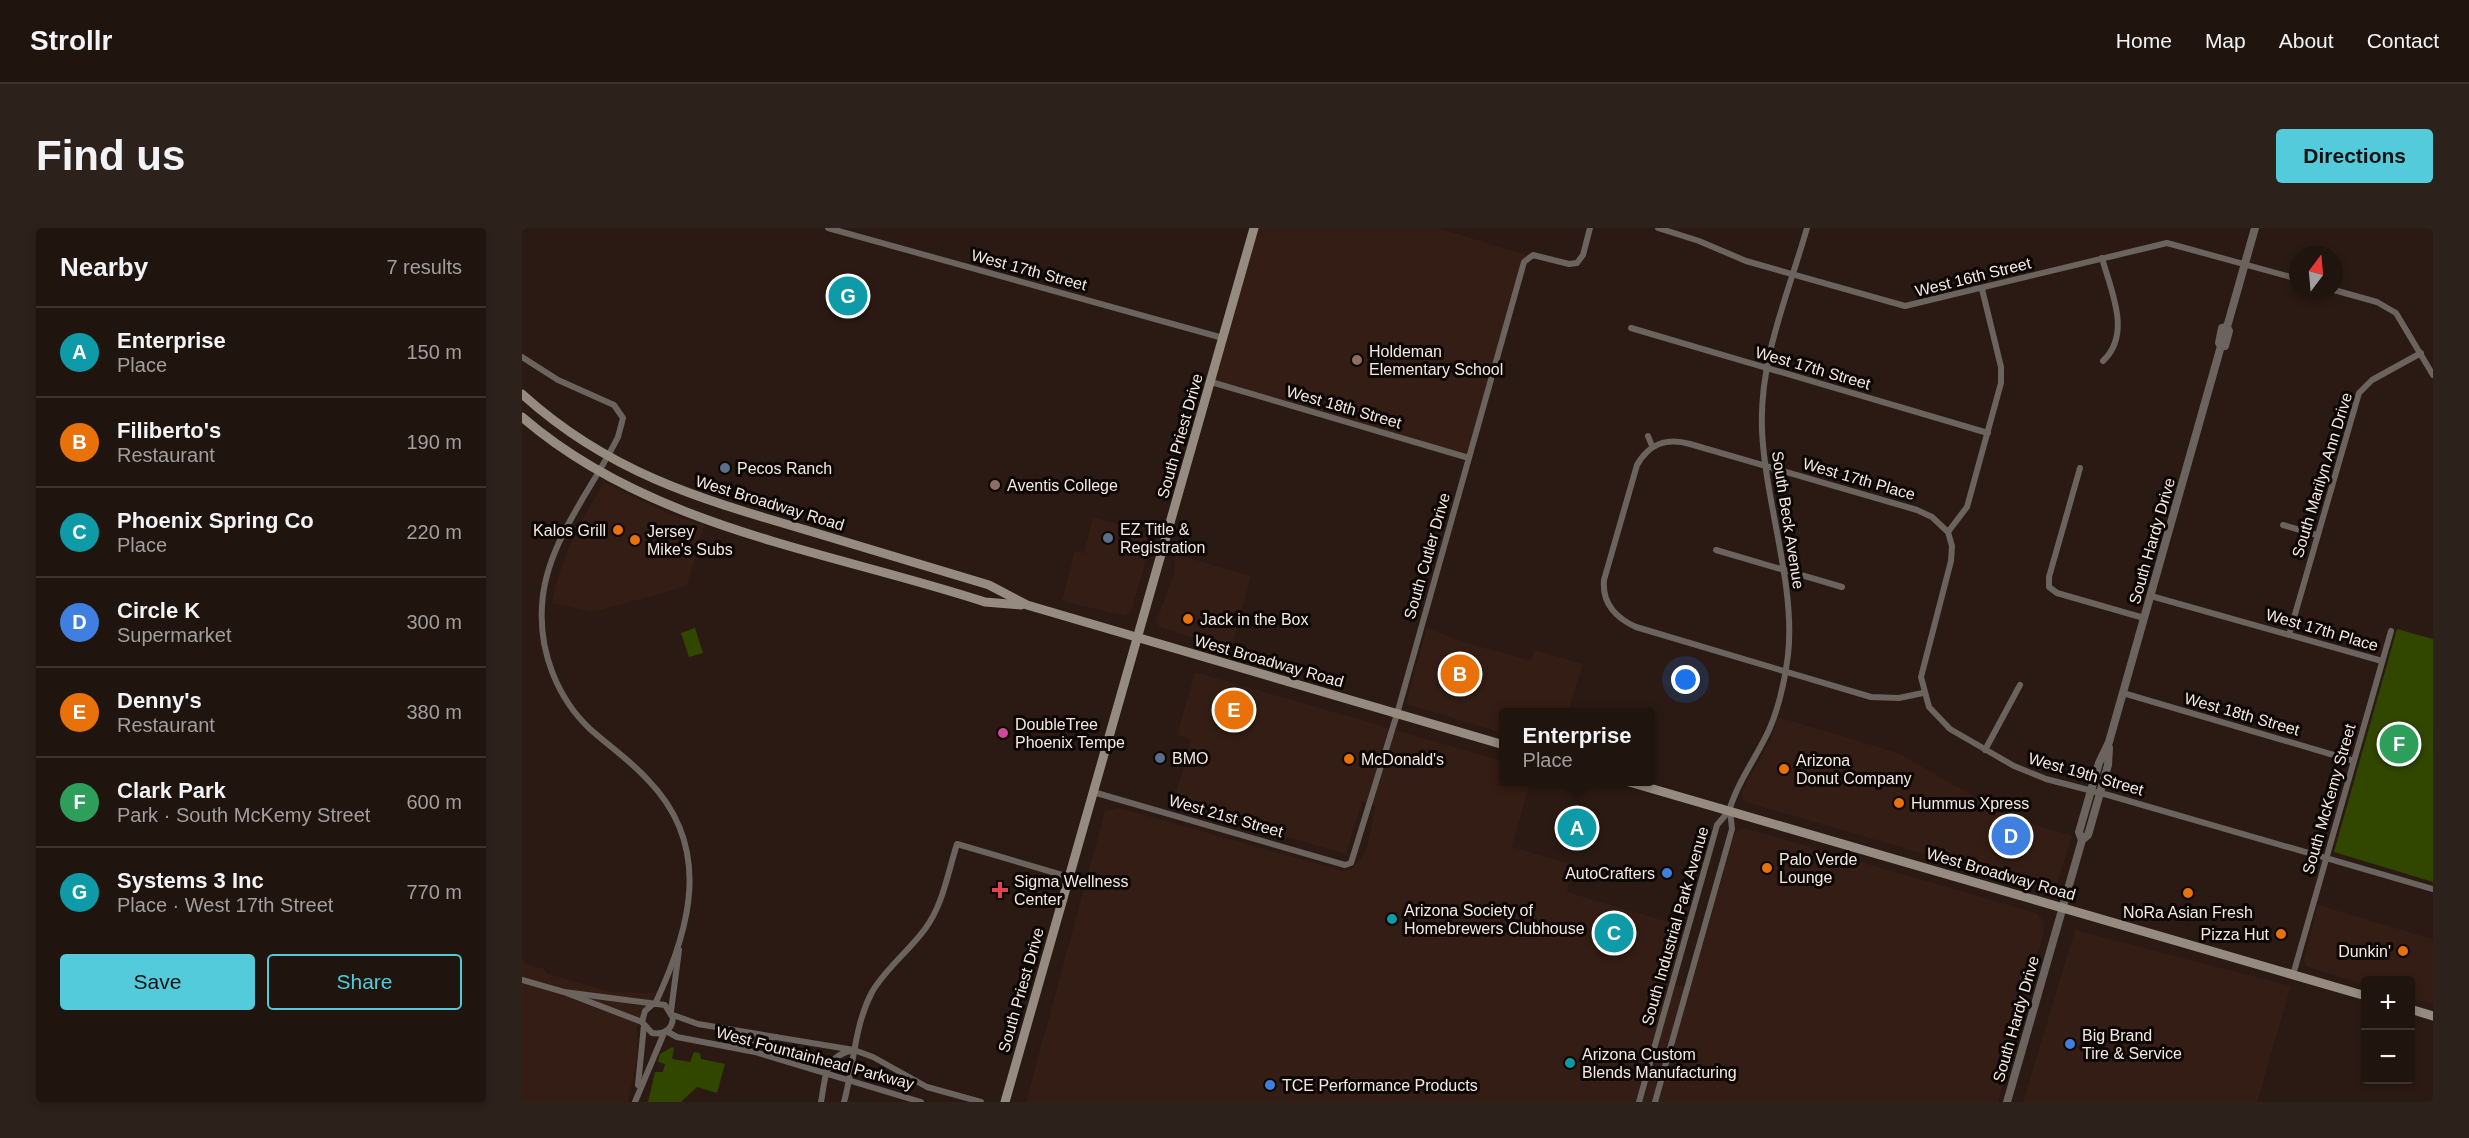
<!DOCTYPE html>
<meta charset="utf-8">
<style>
:root{--surface:#20140e;--page:#2d211c;--text:#f1f3f6;--muted:#a29e9e;--line:#3d332e;--accent:#53cbdb}
body{margin:0;font-family:Helvetica,sans-serif;background:var(--page);color:var(--text)}
.controls{position:absolute;right:18px;bottom:18px;display:grid;overflow:hidden;border-radius:6px;box-shadow:0 3px 9px #0003}
.controls button{width:54px;height:54px;display:grid;place-items:center;padding:0;border:0;border-bottom:2px solid var(--line);background:var(--surface);color:var(--text);font:30px sans-serif}
.compass{position:absolute;left:1767px;top:18px;width:54px;height:54px;border-radius:50%;background:var(--surface);box-shadow:0 3px 9px #0003;rotate:16deg}
.you{position:absolute;left:1164px;top:452px;width:21px;height:21px;margin:-15px;border:4px solid #fff;border-radius:50%;background:#1a73e8;box-shadow:0 0 0 9px #1a73e833}
.badge{display:grid;place-items:center;width:39px;height:39px;border-radius:50%;background:var(--accent);color:#fff;font-size:20px;font-weight:700}
.pin{position:absolute;translate:-50% -50%;border:3px solid #fff;box-shadow:0 2px 6px #0006}
.popup{position:absolute;left:977px;top:480px;width:156px;height:78px;box-sizing:border-box;display:grid;place-content:center;border-radius:6px;background:var(--surface);filter:drop-shadow(0 2px 4px #0005);font-size:20px;white-space:nowrap;color:var(--muted)}
.popup b{font-size:22px;color:var(--text)}
.popup::after{content:'';position:absolute;left:50%;top:100%;margin-left:-12px;border:12px solid transparent;border-top-color:var(--surface)}
.list{margin:0;padding:0;list-style:none}
h2{display:flex;justify-content:space-between;align-items:center;height:78px;margin:0;padding:0 24px;font-size:26px}
h2 small{font-size:20px;font-weight:400;color:var(--muted)}
.list li{display:grid;grid-template-columns:39px 1fr auto;gap:18px;align-items:center;box-sizing:border-box;height:90px;padding:0 24px;border-top:2px solid var(--line)}
.list b{display:block;font-size:22px;white-space:nowrap}
.list p{margin:0;font-size:20px;white-space:nowrap;color:var(--muted)}
.list em{font-size:20px;font-style:normal;color:var(--muted)}
.actions{display:flex;gap:12px;padding:18px 24px}
.actions a{flex:1;padding:14px 0;border:2px solid var(--accent);border-radius:6px;text-align:center;font-size:21px;color:var(--accent)}
.actions .main{background:var(--accent);color:#111}
.map{position:relative;flex:none;width:1911px;height:874px;overflow:hidden;border-radius:6px}
header{display:flex;align-items:center;gap:36px;box-sizing:border-box;height:84px;padding:0 30px;background:var(--surface);border-bottom:2px solid var(--line)}
header strong{font-size:28px}
nav{display:flex;gap:33px;margin-inline-start:auto;font-size:21px}
.intro{display:flex;align-items:center;justify-content:space-between;box-sizing:border-box;height:144px;padding:0 36px}
h1{margin:0;font-size:42px}
.button{padding:15px 27px;border-radius:6px;background:var(--accent);color:#111;font-size:21px;font-weight:700}
main{display:flex;gap:36px;padding:0 36px}
aside{flex:1;background:var(--surface);border-radius:6px;box-shadow:0 3px 9px #0003}
.map>svg:first-child{display:block}
.built{fill:#341d14}
.green{fill:#314700}
.lines{fill:none;stroke-linecap:round;stroke-linejoin:round}
.minor{stroke:#6b635d;stroke-width:6}
.tertiary{stroke:#6b635d;stroke-width:8}
.secondary{stroke:#968b81;stroke-width:9}
.education-dot{fill:#8d6e63;stroke:#0d0704;stroke-width:2}
.service-dot{fill:#5c6f8a;stroke:#0d0704;stroke-width:2}
.food-dot{fill:#e8710a;stroke:#0d0704;stroke-width:2}
.hotel-dot{fill:#d1479c;stroke:#0d0704;stroke-width:2}
.shop-dot{fill:#3f7fe0;stroke:#0d0704;stroke-width:2}
.health-dot{fill:#e0444e;stroke:#0d0704;stroke-width:2}
.culture-dot{fill:#0f9aa8;stroke:#0d0704;stroke-width:2}
.labels{text-anchor:middle;dominant-baseline:central;stroke-width:6;stroke-linejoin:round;paint-order:stroke}
.street-label{font-size:16px;fill:#f4e8e3;stroke:#0d0704}
.poi-label{font-size:16px;fill:#f4e8e3;stroke:#0d0704;text-anchor:start}
</style>
<header>
<strong>Strollr</strong>
<nav><a>Home</a><a>Map</a><a>About</a><a>Contact</a></nav>
</header>
<div class="intro"><h1>Find us</h1><a class="button">Directions</a></div>
<main>
<aside>
<h2>Nearby<small>7 results</small></h2>
<ul class="list">
<li><span class="badge" style="background:#0f9aa8">A</span><div><b>Enterprise</b><p>Place</p></div><em>150 m</em></li>
<li><span class="badge" style="background:#e8710a">B</span><div><b>Filiberto's</b><p>Restaurant</p></div><em>190 m</em></li>
<li><span class="badge" style="background:#0f9aa8">C</span><div><b>Phoenix Spring Co</b><p>Place</p></div><em>220 m</em></li>
<li><span class="badge" style="background:#3f7fe0">D</span><div><b>Circle K</b><p>Supermarket</p></div><em>300 m</em></li>
<li><span class="badge" style="background:#e8710a">E</span><div><b>Denny's</b><p>Restaurant</p></div><em>380 m</em></li>
<li><span class="badge" style="background:#2e9e5b">F</span><div><b>Clark Park</b><p>Park · South McKemy Street</p></div><em>600 m</em></li>
<li><span class="badge" style="background:#0f9aa8">G</span><div><b>Systems 3 Inc</b><p>Place · West 17th Street</p></div><em>770 m</em></li>
</ul>
<div class="actions"><a class="main">Save</a><a>Share</a></div>
</aside>
<div class="map">
<svg width="1911" height="874" viewBox="0 0 1911 874">
<rect width="100%" height="100%" fill="#2a1a13"/>
<!-- built -->
<g class="built">
<polygon points="732,0 915,0 1008,28 1004,30 947,230 689,154"/>
<polygon points="84,256 148,286 182,297 165,358 72,384 30,375 34,355 46,322 59,294 80,258"/>
<polygon points="571,289 631,306 610,381 604,388 540,373 553,323 562,325"/>
<polygon points="653,326 729,348 709,421 637,399 635,391 653,344"/>
<polygon points="905,400 938,413 1009,433 1013,422 1061,436 1046,484 982,484 981,505 887,477 885,471"/>
<polygon points="673,444 981,533 982,554 1008,554 990,619 1052,637 1045,664 1163,699 1147,756 1168,761 1212,608 1215,603 1223,600 1514,685 1521,692 1522,704 1476,874 504,874 583,583 598,580 821,643 830,641 844,623 854,578 840,573 824,626 651,576 669,512 655,507"/>
<polygon points="1256,489 1376,525 1488,589 1550,608 1534,659 1525,662 1221,573 1220,563 1249,511"/>
<polygon points="1796,677 1911,711 1911,776 1889,770 1888,752 1844,752 1843,757 1784,738 1782,731"/>
<polygon points="1553,702 1769,758 1735,874 1501,874"/>
<polygon points="0,729 4,736 22,741 24,745 89,764 133,765 115,798 115,829 106,874 0,874"/>
</g>
<!-- green -->
<g class="green">
<polygon points="173,400 181,425 167,429 159,405"/>
<polygon points="1875,401 1911,411 1911,654 1812,624"/>
<polygon points="150,819 152,820 150,831 168,834 172,824 178,825 179,831 203,836 195,865 175,859 159,874 126,874 133,844 141,844 143,836 136,834 138,826"/>
</g>
<g class="lines">
<!-- minor -->
<g class="minor">
<polyline points="306,0 701,110"/>
<polyline points="1136,0 1177,13 1224,33 1383,78 1645,15 1776,51"/>
<path d="M1580 30C1589 63 1610 106 1581 133"/>
<polyline points="1460,61 1479,139 1479,155 1445,279 1426,304 1430,318 1429,333 1399,449 1407,479 1428,501 1492,538 1524,551 1586,567 1911,661"/>
<polyline points="1812,62 1855,74 1874,85 1911,147"/>
<polyline points="1109,100 1466,205"/>
<path d="M0 129 36 152 92 177 101 190 96 209C70 262 23 316 20 378 17 423 35 470 68 501 87 518 109 533 126 552 191 619 169 700 133 776"/>
<polyline points="689,154 947,230"/>
<polyline points="1126,208 1130,218"/>
<polyline points="1558,240 1527,349 1527,359 1535,365 1622,390"/>
<polyline points="1761,297 1795,307"/>
<polyline points="1194,322 1320,359"/>
<polyline points="1629,368 1860,433"/>
<polyline points="1767,407 1837,165 1850,152 1899,125"/>
<path d="M1401 465 1377 470 1349 469 1114 399C1094 390 1080 375 1082 352L1115 237C1127 216 1144 209 1168 216L1395 282 1410 289 1426 304"/>
<polyline points="1601,465 1832,533"/>
<polyline points="1463,522 1498,457"/>
<polyline points="571,564 823,637 829,635 875,486 1002,34 1011,27 1047,36 1055,35 1061,27 1068,0"/>
<path d="M1207 583C1216 553 1234 530 1247 502 1257 479 1263 451 1266 427 1274 359 1243 273 1240 202 1237 131 1266 67 1285 0"/>
<polyline points="1771,747 1869,403"/>
<polyline points="0,752 42,764 120,794"/>
<path d="M42 764 143 777 151 790C150 802 142 807 130 805L120 794 123 783 130 777"/>
<polyline points="149,783 157,722"/>
<polyline points="151,787 176,796 332,822 351,829 405,859 459,874"/>
<polyline points="144,803 155,809 233,824 399,874"/>
<polyline points="223,822 231,811 254,809"/>
<polyline points="116,857 122,797"/>
<polyline points="113,874 142,805"/>
<path d="M299 874C304 848 301 829 331 822"/>
<path d="M322 874C332 838 332 798 350 764 364 740 387 723 403 701 421 677 426 644 435 616L547 649"/>
<polyline points="1117,874 1195,597 1207,583"/>
<polyline points="1133,874 1210,601 1208,583"/>
</g>
<!-- tertiary -->
<g class="tertiary">
<polyline points="1699,118 1697,115 1700,100 1705,99"/>
<polyline points="1560,612 1557,604 1577,535 1587,514 1699,118 1703,118 1707,103 1705,99 1733,0"/>
<polyline points="1485,874 1560,612 1566,607 1586,537 1587,520"/>
</g>
<!-- secondary -->
<g class="secondary">
<path d="M0 166C86 244 175 270 284 302 345 320 406 339 467 357L505 377 982 517"/>
<path d="M0 189C128 300 307 323 463 374L499 377"/>
<polyline points="1107,554 1844,768"/>
<polyline points="1888,781 1911,788"/>
<polyline points="483,874 732,0"/>
</g>
</g>
<!-- markers -->
<g class="education-dot">
<circle cx="835" cy="132" r="6"/>
<circle cx="473" cy="257" r="6"/>
</g>
<g class="service-dot">
<circle cx="203" cy="240" r="6"/>
<circle cx="586" cy="310" r="6"/>
<circle cx="638" cy="530" r="6"/>
</g>
<g class="food-dot">
<circle cx="96" cy="302" r="6"/>
<circle cx="113" cy="312" r="6"/>
<circle cx="666" cy="391" r="6"/>
<circle cx="827" cy="531" r="6"/>
<circle cx="1262" cy="541" r="6"/>
<circle cx="1377" cy="575" r="6"/>
<circle cx="1245" cy="640" r="6"/>
<circle cx="1666" cy="665" r="6"/>
<circle cx="1759" cy="706" r="6"/>
<circle cx="1881" cy="723" r="6"/>
</g>
<circle class="hotel-dot" cx="481" cy="505" r="6"/>
<g class="shop-dot">
<circle cx="1145" cy="645" r="6"/>
<circle cx="1548" cy="816" r="6"/>
<circle cx="748" cy="857" r="6"/>
</g>
<path class="health-dot" d="M475 653h6v6h6v6h-6v6h-6v-6h-6v-6h6z"/>
<g class="culture-dot">
<circle cx="870" cy="691" r="6"/>
<circle cx="1048" cy="835" r="6"/>
</g>
<g class="labels">
<!-- street labels -->
<g class="street-label">
<text transform="translate(507 42) rotate(15)">West 17th Street</text>
<text transform="translate(1451 49) rotate(-14)">West 16th Street</text>
<text transform="translate(1291 140) rotate(16)">West 17th Street</text>
<text transform="translate(822 179) rotate(16)">West 18th Street</text>
<text transform="translate(658 208) rotate(-74)">South Priest Drive</text>
<text transform="translate(1800 247) rotate(-73)">South Marilyn Ann Drive</text>
<text transform="translate(1337 251) rotate(16)">West 17th Place</text>
<text transform="translate(248 275) rotate(17)">West Broadway Road</text>
<text transform="translate(1266 292) rotate(81)">South Beck Avenue</text>
<text transform="translate(1630 313) rotate(-74)">South Hardy Drive</text>
<text transform="translate(905 328) rotate(-74)">South Cutler Drive</text>
<text transform="translate(1800 402) rotate(16)">West 17th Place</text>
<text transform="translate(747 433) rotate(16)">West Broadway Road</text>
<text transform="translate(1720 486) rotate(16)">West 18th Street</text>
<text transform="translate(1564 546) rotate(16)">West 19th Street</text>
<text transform="translate(1807 571) rotate(-74)">South McKemy Street</text>
<text transform="translate(704 588) rotate(16)">West 21st Street</text>
<text transform="translate(1479 646) rotate(16)">West Broadway Road</text>
<text transform="translate(1153 698) rotate(-74)">South Industrial Park Avenue</text>
<text transform="translate(499 762) rotate(-74)">South Priest Drive</text>
<text transform="translate(1494 791) rotate(-74)">South Hardy Drive</text>
<text transform="translate(293 830) rotate(15)">West Fountainhead Parkway</text>
</g>
<!-- poi labels -->
<g class="poi-label">
<text x="847" y="123">Holdeman<tspan x="847" dy="18">Elementary School</tspan></text>
<text x="215" y="240">Pecos Ranch</text>
<text x="485" y="257">Aventis College</text>
<text x="598" y="301">EZ Title &amp;<tspan x="598" dy="18">Registration</tspan></text>
<text x="84" y="302" text-anchor="end">Kalos Grill</text>
<text x="125" y="303">Jersey<tspan x="125" dy="18">Mike's Subs</tspan></text>
<text x="678" y="391">Jack in the Box</text>
<text x="493" y="496">DoubleTree<tspan x="493" dy="18">Phoenix Tempe</tspan></text>
<text x="650" y="530">BMO</text>
<text x="839" y="531">McDonald's</text>
<text x="1274" y="532">Arizona<tspan x="1274" dy="18">Donut Company</tspan></text>
<text x="1389" y="575">Hummus Xpress</text>
<text x="1257" y="631">Palo Verde<tspan x="1257" dy="18">Lounge</tspan></text>
<text x="1133" y="645" text-anchor="end">AutoCrafters</text>
<text x="492" y="653">Sigma Wellness<tspan x="492" dy="18">Center</tspan></text>
<text x="882" y="682">Arizona Society of<tspan x="882" dy="18">Homebrewers Clubhouse</tspan></text>
<text x="1666" y="684" text-anchor="middle">NoRa Asian Fresh</text>
<text x="1747" y="706" text-anchor="end">Pizza Hut</text>
<text x="1869" y="723" text-anchor="end">Dunkin'</text>
<text x="1560" y="807">Big Brand<tspan x="1560" dy="18">Tire &amp; Service</tspan></text>
<text x="1060" y="826">Arizona Custom<tspan x="1060" dy="18">Blends Manufacturing</tspan></text>
<text x="760" y="857">TCE Performance Products</text>
</g>
</g>
</svg>
<div class="controls">
<button>+</button>
<button>−</button>
</div>
<svg class="compass" viewBox="-18 -18 36 36"><path d="M0-13l5 13h-10z" fill="#e53935"/><path d="M0 13l5-13h-10z" fill="#a29e9e"/></svg>
<div class="you"></div>
<div class="pin badge" style="left:1055px;top:600px;background:#0f9aa8">A</div>
<div class="popup"><b>Enterprise</b>Place</div>
<div class="pin badge" style="left:938px;top:446px;background:#e8710a">B</div>
<div class="pin badge" style="left:1092px;top:705px;background:#0f9aa8">C</div>
<div class="pin badge" style="left:1489px;top:608px;background:#3f7fe0">D</div>
<div class="pin badge" style="left:712px;top:482px;background:#e8710a">E</div>
<div class="pin badge" style="left:1877px;top:516px;background:#2e9e5b">F</div>
<div class="pin badge" style="left:326px;top:68px;background:#0f9aa8">G</div>
</div>
</main>
